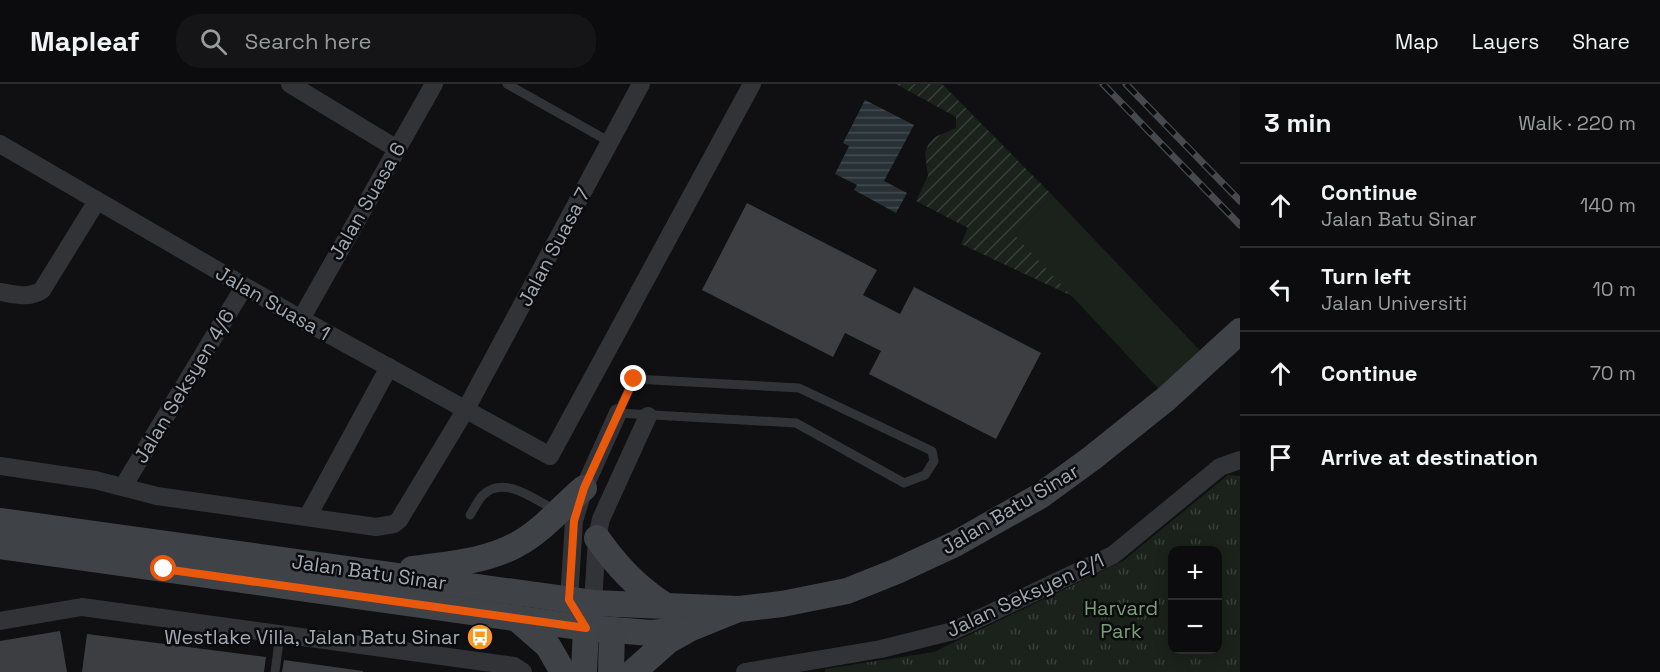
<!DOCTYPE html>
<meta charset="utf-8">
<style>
:root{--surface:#0c0c0e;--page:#151517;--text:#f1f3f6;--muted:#9a9b9e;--line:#2c2c2e}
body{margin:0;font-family:"Space Grotesk",sans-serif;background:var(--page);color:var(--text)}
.controls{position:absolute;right:18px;bottom:18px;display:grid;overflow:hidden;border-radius:12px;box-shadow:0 3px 15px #0003}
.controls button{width:54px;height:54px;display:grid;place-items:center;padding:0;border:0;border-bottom:2px solid var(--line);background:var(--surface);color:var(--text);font:30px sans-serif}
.stop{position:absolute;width:18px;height:18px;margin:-14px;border:4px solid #ea580c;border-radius:50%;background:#fff}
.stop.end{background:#ea580c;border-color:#fff;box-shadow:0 2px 6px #0008}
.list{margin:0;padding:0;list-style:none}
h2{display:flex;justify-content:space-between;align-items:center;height:78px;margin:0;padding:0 24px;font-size:26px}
h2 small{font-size:20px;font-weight:400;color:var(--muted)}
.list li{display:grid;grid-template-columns:39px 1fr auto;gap:18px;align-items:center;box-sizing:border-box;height:84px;padding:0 24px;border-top:2px solid var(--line)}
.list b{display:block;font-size:22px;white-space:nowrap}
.list p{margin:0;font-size:20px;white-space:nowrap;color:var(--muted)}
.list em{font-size:20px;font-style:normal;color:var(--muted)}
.icon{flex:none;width:33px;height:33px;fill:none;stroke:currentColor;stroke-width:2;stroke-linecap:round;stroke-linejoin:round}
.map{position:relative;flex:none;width:1240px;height:588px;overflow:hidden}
header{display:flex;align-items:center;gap:36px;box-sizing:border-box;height:84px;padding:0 30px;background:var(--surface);border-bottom:2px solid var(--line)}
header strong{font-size:28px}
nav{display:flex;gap:33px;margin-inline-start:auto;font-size:21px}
.search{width:420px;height:54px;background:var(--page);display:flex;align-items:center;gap:15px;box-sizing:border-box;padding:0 21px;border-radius:24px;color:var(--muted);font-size:22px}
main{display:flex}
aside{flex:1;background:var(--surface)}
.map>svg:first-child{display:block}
.park{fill:url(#park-tufts);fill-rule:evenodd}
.garden{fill:url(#garden-furrows)}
.pitch{fill:#1b221b}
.water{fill:url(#water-rules)}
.building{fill:#3c3e42}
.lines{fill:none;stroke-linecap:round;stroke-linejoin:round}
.lane{stroke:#313337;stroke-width:9}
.street{stroke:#313337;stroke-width:18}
.secondary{stroke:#3f4247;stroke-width:26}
.rail-casing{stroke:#46494e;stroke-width:7}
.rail{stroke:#0b0b0d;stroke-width:4.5;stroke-dasharray:14;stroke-linecap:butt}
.route{stroke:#ea580c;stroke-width:8}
.labels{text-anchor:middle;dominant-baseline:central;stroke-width:5;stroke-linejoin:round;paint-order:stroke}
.street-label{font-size:20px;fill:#a1a9b3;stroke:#0b0b0d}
.park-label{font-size:20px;fill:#799f77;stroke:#0b0b0d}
.poi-label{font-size:20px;fill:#a1a9b3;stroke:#0b0b0d;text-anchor:end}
</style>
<header>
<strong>Mapleaf</strong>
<div class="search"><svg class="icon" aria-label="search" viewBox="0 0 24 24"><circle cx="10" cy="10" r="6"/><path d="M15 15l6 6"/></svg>Search here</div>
<nav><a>Map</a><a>Layers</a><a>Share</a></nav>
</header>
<main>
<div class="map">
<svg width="1240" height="588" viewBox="0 0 1240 588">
<defs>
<pattern id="park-tufts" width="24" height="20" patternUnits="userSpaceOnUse" patternTransform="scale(1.5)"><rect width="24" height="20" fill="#1b221b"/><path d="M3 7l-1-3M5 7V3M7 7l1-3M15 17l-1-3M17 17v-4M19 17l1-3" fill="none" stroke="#393f3a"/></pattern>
<pattern id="garden-furrows" width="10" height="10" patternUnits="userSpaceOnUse" patternTransform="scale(1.5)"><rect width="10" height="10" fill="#1b221b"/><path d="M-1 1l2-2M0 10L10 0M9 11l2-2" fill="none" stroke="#393f3a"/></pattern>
<pattern id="water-rules" width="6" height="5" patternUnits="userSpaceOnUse" patternTransform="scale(1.5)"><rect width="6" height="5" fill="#273136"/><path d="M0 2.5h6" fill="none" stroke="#434c51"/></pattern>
</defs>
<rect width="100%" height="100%" fill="#101012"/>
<!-- park -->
<path class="park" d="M1228 391 1240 392V588H825V585L934 568 1123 477ZM1172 466H1218V566H1172Z"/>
<!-- garden -->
<polygon class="garden" points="896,0 942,0 1053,112 1014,150 1076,214 961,160 968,144 916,117 928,92 925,70 928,61 935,53 956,44 956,33"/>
<!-- pitch -->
<polygon class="pitch" points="1053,112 1208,275 1167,314 1014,150"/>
<!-- water -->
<polygon class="water" points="865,16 914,41 884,97 907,109 896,129 854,106 857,101 835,90 849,62 843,59"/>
<!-- building -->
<g class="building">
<polygon points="747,119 877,186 863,211 900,230 914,203 1041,269 996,355 869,290 881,267 845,249 833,273 702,206"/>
<polygon points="60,547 67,588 0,588 0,557"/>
<polygon points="87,550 266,573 264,588 82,588"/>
<polygon points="284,576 363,587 363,588 282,588"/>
</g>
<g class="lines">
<!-- lane -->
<g class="lane">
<polyline points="507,0 610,58"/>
<polygon points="634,295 799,304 932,367 934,377 925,391 904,399 796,339 618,329"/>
<path d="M470 431C474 425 478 416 483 411 505 390 536 417 557 427"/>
<polyline points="275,588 280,550"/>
</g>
<!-- street -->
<g class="street">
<polyline points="290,0 397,65"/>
<polyline points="0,60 301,235 550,372 752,0"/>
<path d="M0 208C15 210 29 215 42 206L97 117"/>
<polyline points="301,235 434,0"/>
<polyline points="0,382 95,396 157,412 376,443 394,440 399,436 466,325 641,0"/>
<polyline points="124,401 244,203"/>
<polyline points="308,432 389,283"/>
<polyline points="574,524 569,516 574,437 584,404 618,329"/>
<polyline points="599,527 593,519 597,454 601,435 648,332"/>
<polyline points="0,537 82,523 514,582 523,588"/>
<polyline points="745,588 881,565 953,547 1113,471 1220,383 1240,376"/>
</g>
<!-- secondary -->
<g class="secondary">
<polyline points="0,437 593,519 739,525 782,520 847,507 897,487 955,460 1040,412 1092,374 1167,314 1240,247"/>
<path d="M597 454C617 482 636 503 666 522"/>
<polyline points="0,462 586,544 652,549 689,545 736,526"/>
<path d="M412 485C447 480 485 478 516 461 543 447 561 423 584 404"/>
<polyline points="515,533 548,562 563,588"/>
<polyline points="584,588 586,544"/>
<polyline points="611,588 612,546"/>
<polyline points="633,588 668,557 686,547"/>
</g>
<defs>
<g id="rail">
<polyline points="1103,0 1240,141"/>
<polyline points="1126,0 1240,117"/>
</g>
</defs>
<!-- rail casing -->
<use href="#rail" class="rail-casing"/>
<!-- rail -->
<use href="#rail" class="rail"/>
</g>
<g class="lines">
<!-- route -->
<polyline class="route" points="164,485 586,544 569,516 574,437 584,404 634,295"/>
</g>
<!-- icons -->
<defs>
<symbol id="bus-disc" viewBox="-11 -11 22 22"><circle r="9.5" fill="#f79823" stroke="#0b0b0d"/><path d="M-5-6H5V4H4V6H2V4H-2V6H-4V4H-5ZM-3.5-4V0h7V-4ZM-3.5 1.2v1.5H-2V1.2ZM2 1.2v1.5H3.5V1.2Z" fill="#fff"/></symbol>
</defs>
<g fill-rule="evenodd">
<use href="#bus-disc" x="465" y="538" width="30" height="30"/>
</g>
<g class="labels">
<!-- street labels -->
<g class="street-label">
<text transform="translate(367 117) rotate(-60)">Jalan Suasa 6</text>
<text transform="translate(554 163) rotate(-62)">Jalan Suasa 7</text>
<text transform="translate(273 219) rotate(30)">Jalan Suasa 1</text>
<text transform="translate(184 302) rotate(-59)">Jalan Seksyen 4/6</text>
<text transform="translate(1010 425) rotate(-31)">Jalan Batu Sinar</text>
<text transform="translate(369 488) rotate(8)">Jalan Batu Sinar</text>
<text transform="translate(1025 511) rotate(-25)">Jalan Seksyen 2/1</text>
</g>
<!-- park labels -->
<g class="park-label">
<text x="1121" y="524">Harvard<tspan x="1121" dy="23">Park</tspan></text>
</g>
<!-- poi labels -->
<g class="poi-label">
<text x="460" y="553">Westlake Villa, Jalan Batu Sinar</text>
</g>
</g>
</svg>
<div class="controls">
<button>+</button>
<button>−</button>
</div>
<div class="stop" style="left:164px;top:485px"></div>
<div class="stop end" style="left:634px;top:295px"></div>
</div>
<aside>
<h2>3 min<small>Walk · 220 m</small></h2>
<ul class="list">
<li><svg class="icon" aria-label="ahead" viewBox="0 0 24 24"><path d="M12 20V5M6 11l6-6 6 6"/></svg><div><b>Continue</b><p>Jalan Batu Sinar</p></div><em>140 m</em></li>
<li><svg class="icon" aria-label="left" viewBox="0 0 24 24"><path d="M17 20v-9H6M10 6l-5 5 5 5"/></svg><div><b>Turn left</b><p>Jalan Universiti</p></div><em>10 m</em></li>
<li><svg class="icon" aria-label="ahead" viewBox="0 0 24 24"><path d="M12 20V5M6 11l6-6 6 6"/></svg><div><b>Continue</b></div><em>70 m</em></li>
<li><svg class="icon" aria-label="arrive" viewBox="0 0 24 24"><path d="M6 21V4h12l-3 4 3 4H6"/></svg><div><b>Arrive at destination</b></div></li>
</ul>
</aside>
</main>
